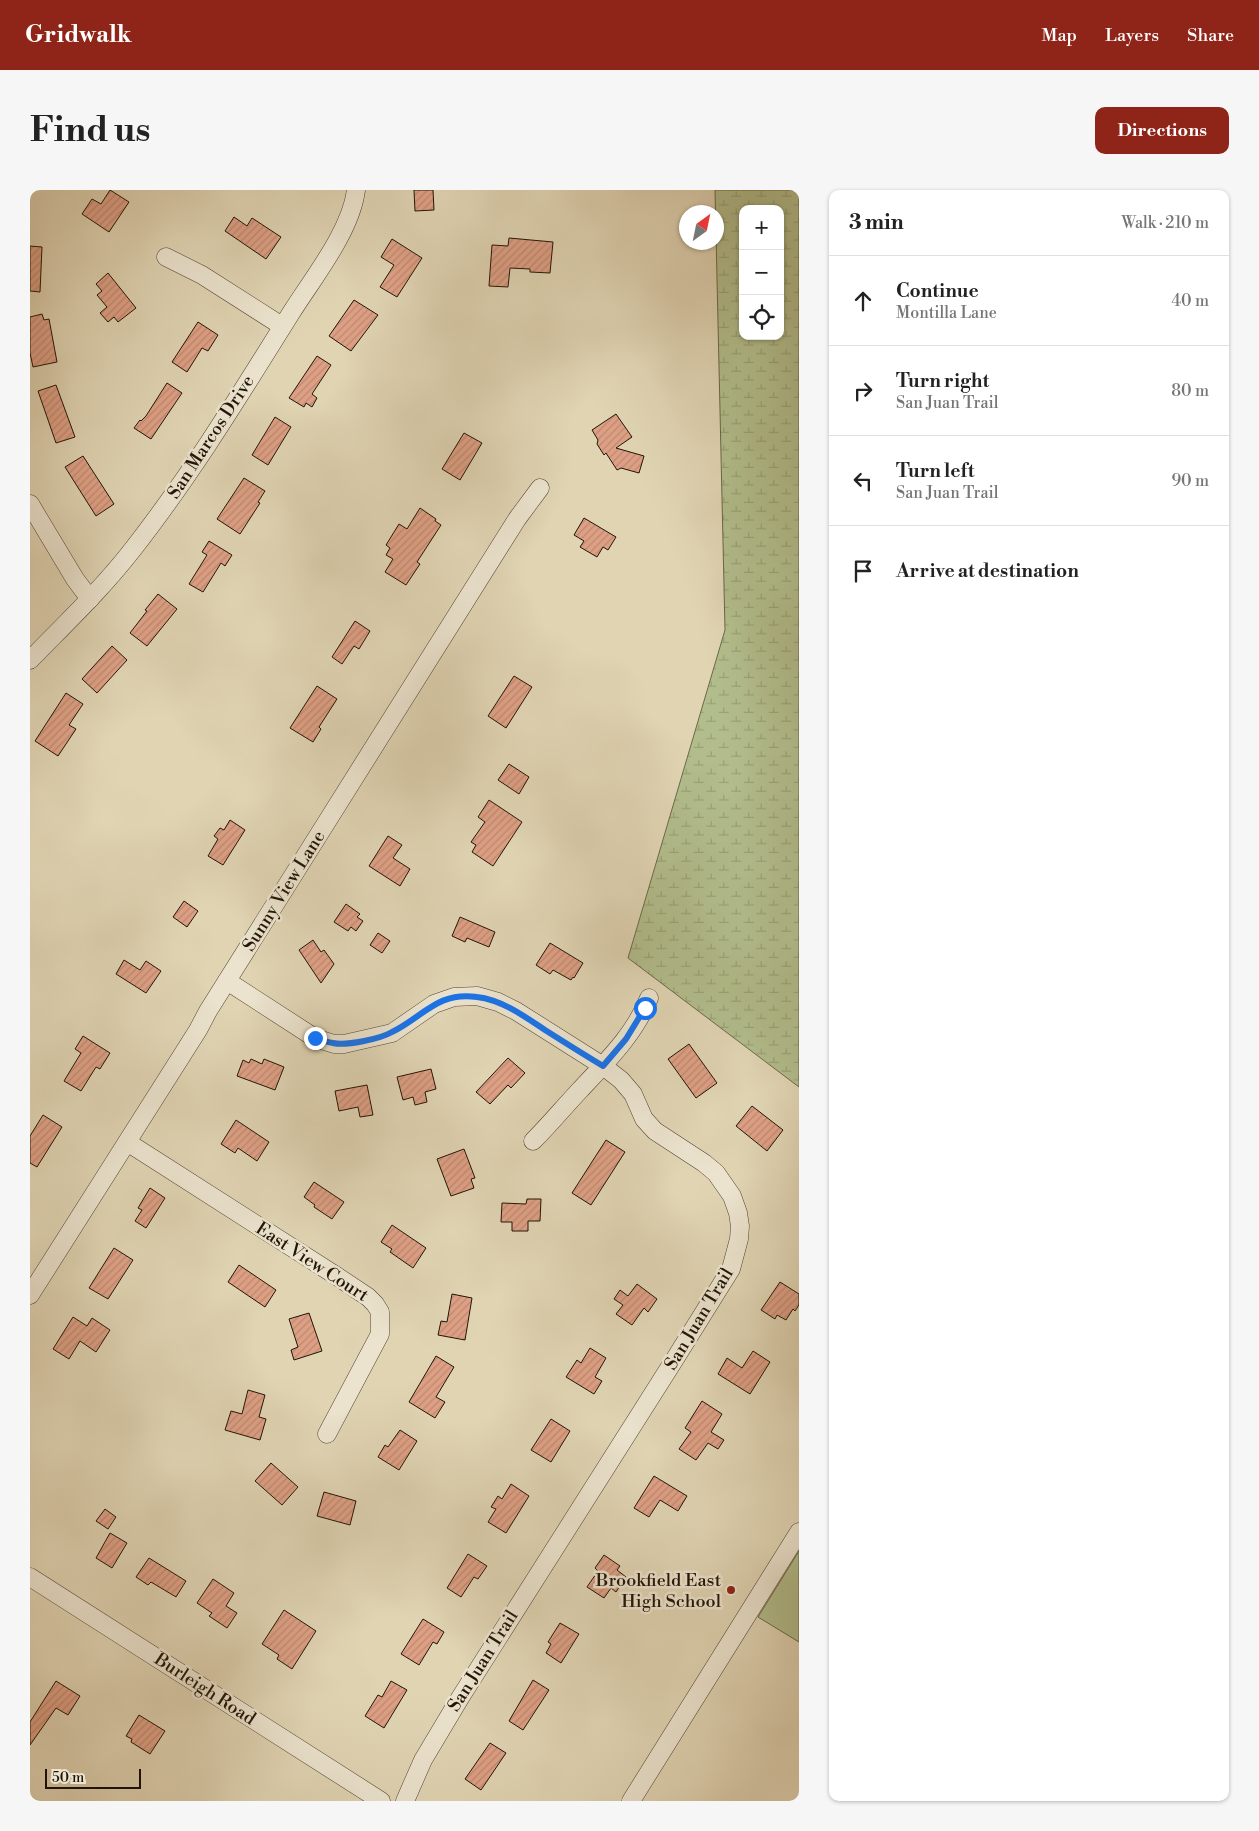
<!DOCTYPE html>
<meta charset="utf-8">
<style>
:root{--surface:#fff;--page:#f6f6f6;--text:#222;--muted:#767676;--line:#e0e0e0;--accent:#8f2418}
body{margin:0;font-family:"Libre Bodoni",serif;background:var(--page);color:var(--text)}
.controls{position:absolute;right:15px;top:15px;display:grid;overflow:hidden;border-radius:10px;box-shadow:0 1px 4px #0004}
.controls button{width:45px;height:45px;display:grid;place-items:center;padding:0;border:0;border-bottom:1px solid var(--line);background:var(--surface);color:var(--text);font:25px sans-serif}
.compass{position:absolute;left:649px;top:15px;width:45px;height:45px;border-radius:50%;background:var(--surface);box-shadow:0 1px 4px #0004;rotate:33deg}
.scale{position:absolute;left:15px;bottom:12px;width:96px;box-sizing:border-box;padding-left:5px;border:2px solid #211406;border-top:0;font-size:14px;line-height:18px;white-space:nowrap;color:#211406;-webkit-text-stroke:4px #ebe3ce;paint-order:stroke}
.stop{position:absolute;width:15px;height:15px;margin:-11px;border:4px solid #1a73e8;border-radius:50%;background:#fff}
.stop.end{background:#1a73e8;border-color:#fff;box-shadow:0 1px 5px #0008}
.list{margin:0;padding:0;list-style:none}
h2{display:flex;justify-content:space-between;align-items:center;height:65px;margin:0;padding:0 20px;font-size:21px}
h2 small{font-size:16px;font-weight:400;color:var(--muted)}
.list li{display:grid;grid-template-columns:32px 1fr auto;gap:15px;align-items:center;box-sizing:border-box;height:90px;padding:0 20px;border-top:1px solid var(--line)}
.list b{display:block;font-size:19px;white-space:nowrap}
.list p{margin:0;font-size:16px;white-space:nowrap;color:var(--muted)}
.list em{font-size:16px;font-style:normal;color:var(--muted)}
.icon{flex:none;width:28px;height:28px;fill:none;stroke:currentColor;stroke-width:2;stroke-linecap:round;stroke-linejoin:round}
.map{position:relative;flex:none;width:769px;height:1611px;overflow:hidden;border-radius:10px}
header{display:flex;align-items:center;gap:30px;box-sizing:border-box;height:70px;padding:0 25px;background:var(--accent);color:#fff}
header strong{font-size:24px}
nav{display:flex;gap:28px;margin-inline-start:auto;font-size:18px}
.intro{display:flex;align-items:center;justify-content:space-between;box-sizing:border-box;height:120px;padding:0 30px}
h1{margin:0;font-size:35px}
.button{padding:12px 22px;border-radius:10px;background:var(--accent);color:#fff;font-size:18px;font-weight:700}
main{display:flex;gap:30px;padding:0 30px}
aside{flex:1;background:var(--surface);border-radius:10px;box-shadow:0 1px 4px #0004}
.map>svg:first-child{display:block}
.wetland{fill:url(#wetland-marsh);stroke:#6a6849;fill-rule:evenodd}
.pitch{fill:#b2bd8c;stroke:#6a6849}
.building{fill:url(#building-hatch);stroke:#211406}
.lines{fill:none;stroke-linecap:round;stroke-linejoin:round}
.minor-casing{stroke:#514431;stroke-width:19}
.minor{stroke:#ebe3ce;stroke-width:18}
.route{stroke:#1a73e8;stroke-width:6}
.poi-dot{fill:#8f2418;stroke:#ebe3ce;stroke-width:2}
.labels{text-anchor:middle;dominant-baseline:central;stroke-width:5;stroke-linejoin:round;paint-order:stroke}
.street-label{font-size:18px;fill:#211406;stroke:#ebe3ce}
.poi-label{font-size:18px;fill:#211406;stroke:#ebe3ce;text-anchor:end}
</style>
<header>
<strong>Gridwalk</strong>
<nav><a>Map</a><a>Layers</a><a>Share</a></nav>
</header>
<div class="intro"><h1>Find us</h1><a class="button">Directions</a></div>
<main>
<div class="map">
<svg width="769" height="1611" viewBox="0 0 769 1611">
<defs>
<pattern id="wetland-marsh" width="20" height="14" patternUnits="userSpaceOnUse" patternTransform="scale(1.25)"><rect width="20" height="14" fill="#b2bd8c"/><path d="M1 5h8M5 5V1M11 12h8M15 12V8" fill="none" stroke="#99a277"/></pattern>
<pattern id="building-hatch" width="6" height="6" patternUnits="userSpaceOnUse" patternTransform="scale(1.25)"><rect width="6" height="6" fill="#dea085"/><path d="M-1 1l2-2M0 6l6-6M5 7l2-2" fill="none" stroke="#be8971"/></pattern>
</defs>
<rect width="100%" height="100%" fill="#e0d4b3"/>
<filter id="stains"><feTurbulence type="fractalNoise" baseFrequency=".004" numOctaves="4"/><feColorMatrix values="0 0 0 0 .2 0 0 0 0 .09 0 0 0 0 .02 0 0 0 .5 -.17"/></filter>
<radialGradient id="worn" r=".72"><stop offset=".6" stop-color="#630" stop-opacity="0"/><stop offset="1" stop-color="#630" stop-opacity=".3"/></radialGradient>
<!-- wetland -->
<path class="wetland" d="M685 0H769V897L598 768 695 440ZM713 19H750V146H713Z"/>
<!-- pitch -->
<polygon class="pitch" points="769,1361 769,1452 728,1427"/>
<!-- building -->
<g class="building">
<polygon points="80,0 99,12 79,42 52,24 62,9 71,14"/>
<polygon points="384,0 403,0 404,20 385,21"/>
<polygon points="204,27 217,36 222,28 251,47 236,69 195,41"/>
<polygon points="479,48 523,52 520,83 500,82 500,79 480,78 478,97 459,96 462,55 478,56"/>
<polygon points="362,49 392,68 367,107 350,97 364,75 351,67"/>
<polygon points="0,56 12,57 10,102 0,101"/>
<polygon points="78,83 106,118 88,132 84,127 78,132 70,123 77,117 67,105 72,101 66,94"/>
<polygon points="324,110 348,125 321,161 299,146"/>
<polygon points="12,124 14,130 19,129 27,172 3,177 0,163 0,127"/>
<polygon points="168,132 188,145 178,161 172,158 157,182 142,172"/>
<polygon points="287,166 301,175 282,204 287,208 282,217 276,213 274,217 259,208"/>
<polygon points="137,193 152,203 121,249 104,238 110,230 111,231 116,226"/>
<polygon points="26,195 45,247 26,253 8,201"/>
<polygon points="586,224 602,247 586,258 614,266 609,283 591,278 587,280 576,263 574,265 567,254 568,250 562,240"/>
<polygon points="245,227 261,237 238,275 222,265"/>
<polygon points="434,243 452,253 430,290 412,279"/>
<polygon points="53,266 84,314 66,326 35,277"/>
<polygon points="214,288 235,301 228,312 230,313 210,344 187,329"/>
<polygon points="390,318 406,329 405,331 411,335 387,372 390,374 376,395 355,382 363,369 356,365 360,358 356,355 369,334 377,339"/>
<polygon points="554,328 586,347 578,360 573,357 567,367 550,357 554,351 544,345"/>
<polygon points="179,351 202,365 195,376 191,373 173,402 159,394 177,365 172,362"/>
<polygon points="128,404 147,419 117,456 100,443 117,421 115,420"/>
<polygon points="325,431 340,441 329,459 324,456 312,474 302,467"/>
<polygon points="82,456 97,470 67,503 52,489"/>
<polygon points="484,486 502,497 476,538 458,526"/>
<polygon points="287,496 307,509 289,537 291,539 283,552 260,538"/>
<polygon points="36,503 53,514 39,535 46,539 28,566 5,551"/>
<polygon points="479,574 499,587 489,604 468,590"/>
<polygon points="459,610 492,632 463,676 442,662 446,655 441,652 455,632 448,627"/>
<polygon points="200,630 215,640 193,675 178,666 188,649 184,646 190,638 194,640"/>
<polygon points="358,646 372,655 363,668 380,679 370,696 339,676"/>
<polygon points="154,711 168,721 157,737 143,727"/>
<polygon points="316,714 330,724 327,727 333,731 326,741 321,737 318,741 304,732"/>
<polygon points="430,727 465,742 459,757 437,748 435,752 422,746"/>
<polygon points="348,743 360,751 352,763 340,755"/>
<polygon points="283,750 291,762 294,760 304,774 291,793 269,760"/>
<polygon points="520,753 553,773 544,788 543,787 541,790 523,780 520,784 506,775"/>
<polygon points="94,770 110,780 116,771 131,781 116,803 86,784"/>
<polygon points="53,846 80,863 70,879 66,877 51,901 34,891 51,863 45,859"/>
<polygon points="659,854 687,893 666,908 638,869"/>
<polygon points="478,868 495,883 481,898 478,895 460,914 446,902"/>
<polygon points="221,869 232,874 234,869 254,877 245,900 207,886 213,870 219,873"/>
<polygon points="401,879 406,899 395,902 397,912 385,915 383,907 373,910 367,887"/>
<polygon points="337,895 343,925 330,927 328,917 309,921 305,901"/>
<polygon points="722,916 753,940 737,961 706,936"/>
<polygon points="13,925 32,937 7,977 0,973 0,946"/>
<polygon points="206,930 239,952 227,971 208,958 205,963 191,954"/>
<polygon points="576,950 595,962 561,1015 542,1003"/>
<polygon points="434,959 445,988 441,989 444,998 421,1006 407,969"/>
<polygon points="284,992 314,1012 302,1029 284,1017 285,1015 274,1007"/>
<polygon points="120,998 135,1008 116,1038 105,1031 112,1020 108,1018"/>
<polygon points="497,1009 511,1009 510,1031 498,1031 498,1041 482,1041 482,1032 471,1032 472,1013 496,1014"/>
<polygon points="362,1035 396,1058 383,1078 360,1062 362,1059 351,1052"/>
<polygon points="84,1058 103,1070 78,1109 59,1098"/>
<polygon points="209,1075 246,1100 235,1117 198,1092"/>
<polygon points="750,1092 769,1104 769,1115 765,1121 763,1119 756,1130 747,1125 745,1129 731,1120"/>
<polygon points="607,1094 627,1109 618,1122 614,1118 602,1135 586,1124 593,1115 584,1109 590,1100 598,1106"/>
<polygon points="422,1104 442,1108 435,1150 408,1145 411,1131 417,1132"/>
<polygon points="279,1123 292,1161 264,1170 261,1160 268,1157 259,1129"/>
<polygon points="43,1127 57,1136 62,1128 80,1140 66,1162 50,1151 39,1169 23,1159"/>
<polygon points="560,1158 576,1168 565,1187 572,1191 564,1204 536,1187 547,1170 551,1173"/>
<polygon points="723,1161 740,1172 720,1204 688,1184 697,1168 712,1178"/>
<polygon points="406,1166 424,1177 406,1207 415,1212 405,1228 379,1212"/>
<polygon points="218,1200 235,1205 229,1227 236,1229 230,1250 195,1240 201,1221 212,1224"/>
<polygon points="672,1211 692,1224 681,1242 694,1250 688,1259 678,1253 666,1270 649,1259 661,1242 655,1238"/>
<polygon points="521,1229 540,1241 521,1272 501,1260"/>
<polygon points="370,1240 387,1251 369,1280 348,1267 355,1255 358,1257"/>
<polygon points="241,1273 268,1297 252,1315 225,1291"/>
<polygon points="624,1286 657,1306 648,1321 630,1310 619,1327 604,1318"/>
<polygon points="481,1294 499,1306 476,1343 458,1332 466,1319 461,1317 468,1306 472,1309"/>
<polygon points="294,1302 326,1311 320,1335 287,1326"/>
<polygon points="75,1319 86,1327 78,1339 66,1331"/>
<polygon points="80,1343 97,1353 82,1378 66,1368"/>
<polygon points="438,1364 457,1376 448,1389 444,1387 431,1407 417,1398"/>
<polygon points="574,1365 590,1376 587,1380 596,1387 586,1402 581,1398 574,1408 557,1397 568,1381 565,1378"/>
<polygon points="119,1368 156,1391 146,1407 121,1392 118,1395 106,1387"/>
<polygon points="183,1389 204,1403 196,1416 207,1423 197,1438 179,1426 182,1423 167,1413"/>
<polygon points="254,1420 286,1441 262,1479 247,1469 249,1465 232,1454"/>
<polygon points="393,1429 414,1442 407,1454 403,1452 389,1475 371,1464"/>
<polygon points="530,1433 549,1444 531,1473 516,1463 521,1454 518,1452"/>
<polygon points="503,1490 519,1500 493,1540 479,1531"/>
<polygon points="26,1491 50,1506 38,1525 26,1518 0,1555 0,1532"/>
<polygon points="361,1491 377,1500 354,1538 335,1526 348,1505 352,1507"/>
<polygon points="109,1525 135,1541 120,1564 101,1552 102,1549 96,1546"/>
<polygon points="460,1553 476,1563 451,1600 435,1589"/>
</g>
<g class="lines">
<defs>
<g id="minor">
<polyline points="136,67 172,85 252,136"/>
<polyline points="0,314 45,389 60,409"/>
<path d="M0 470C35 434 72 399 103 359 161 285 211 203 261 123 283 88 321 41 326 0"/>
<polyline points="197,791 285,848 304,854 314,854 362,843 404,814 424,807 447,806 468,812 486,821 573,876 591,890 603,904 614,929 625,941 674,973 686,983 702,1006 708,1023 710,1036 709,1049 701,1079 643,1172 430,1508 393,1570 375,1611"/>
<path d="M503 951C519 935 534 917 550 900 576 872 605 844 619 808"/>
<polyline points="97,952 305,1085 338,1107 345,1114 350,1122 350,1144 297,1244"/>
<polyline points="0,1105 168,840 178,821 487,329 510,298"/>
<polyline points="0,1387 351,1611"/>
<polyline points="601,1611 769,1342"/>
</g>
</defs>
<!-- minor casing -->
<use href="#minor" class="minor-casing"/>
<!-- minor -->
<use href="#minor" class="minor"/>
</g>
<g class="lines">
<!-- route -->
<path class="route" d="M285 848C291 850 297 852 303 853 316 856 350 849 362 842 393 827 408 801 447 807 472 810 494 826 515 840 534 852 553 864 573 876L596 849 615 818"/>
</g>
<!-- markers -->
<circle class="poi-dot" cx="701" cy="1400" r="5"/>
<g class="labels">
<!-- street labels -->
<g class="street-label">
<text transform="translate(181 247) rotate(-57)">San Marcos Drive</text>
<text transform="translate(254 701) rotate(-58)">Sunny View Lane</text>
<text transform="translate(282 1072) rotate(33)">East View Court</text>
<text transform="translate(669 1129) rotate(-59)">San Juan Trail</text>
<text transform="translate(453 1471) rotate(-58)">San Juan Trail</text>
<text transform="translate(175 1499) rotate(33)">Burleigh Road</text>
</g>
<!-- poi labels -->
<g class="poi-label">
<text x="691" y="1390">Brookfield East<tspan x="691" dy="21">High School</tspan></text>
</g>
</g>
<rect width="100%" height="100%" filter="url(#stains)"/>
<rect width="100%" height="100%" fill="url(#worn)"/>
</svg>
<div class="controls">
<button>+</button>
<button>−</button>
<button><svg class="icon" aria-label="locate" viewBox="0 0 24 24"><circle cx="12" cy="12" r="6"/><path d="M12 2v4M12 18v4M2 12h4M18 12h4"/></svg></button>
</div>
<svg class="compass" viewBox="-18 -18 36 36"><path d="M0-13l5 13h-10z" fill="#e53935"/><path d="M0 13l5-13h-10z" fill="#767676"/></svg>
<div class="scale">50 m</div>
<div class="stop" style="left:615px;top:818px"></div>
<div class="stop end" style="left:285px;top:848px"></div>
</div>
<aside>
<h2>3 min<small>Walk · 210 m</small></h2>
<ul class="list">
<li><svg class="icon" aria-label="ahead" viewBox="0 0 24 24"><path d="M12 20V5M6 11l6-6 6 6"/></svg><div><b>Continue</b><p>Montilla Lane</p></div><em>40 m</em></li>
<li><svg class="icon" aria-label="right" viewBox="0 0 24 24"><path d="M7 20v-9h11M14 6l5 5-5 5"/></svg><div><b>Turn right</b><p>San Juan Trail</p></div><em>80 m</em></li>
<li><svg class="icon" aria-label="left" viewBox="0 0 24 24"><path d="M17 20v-9H6M10 6l-5 5 5 5"/></svg><div><b>Turn left</b><p>San Juan Trail</p></div><em>90 m</em></li>
<li><svg class="icon" aria-label="arrive" viewBox="0 0 24 24"><path d="M6 21V4h12l-3 4 3 4H6"/></svg><div><b>Arrive at destination</b></div></li>
</ul>
</aside>
</main>
